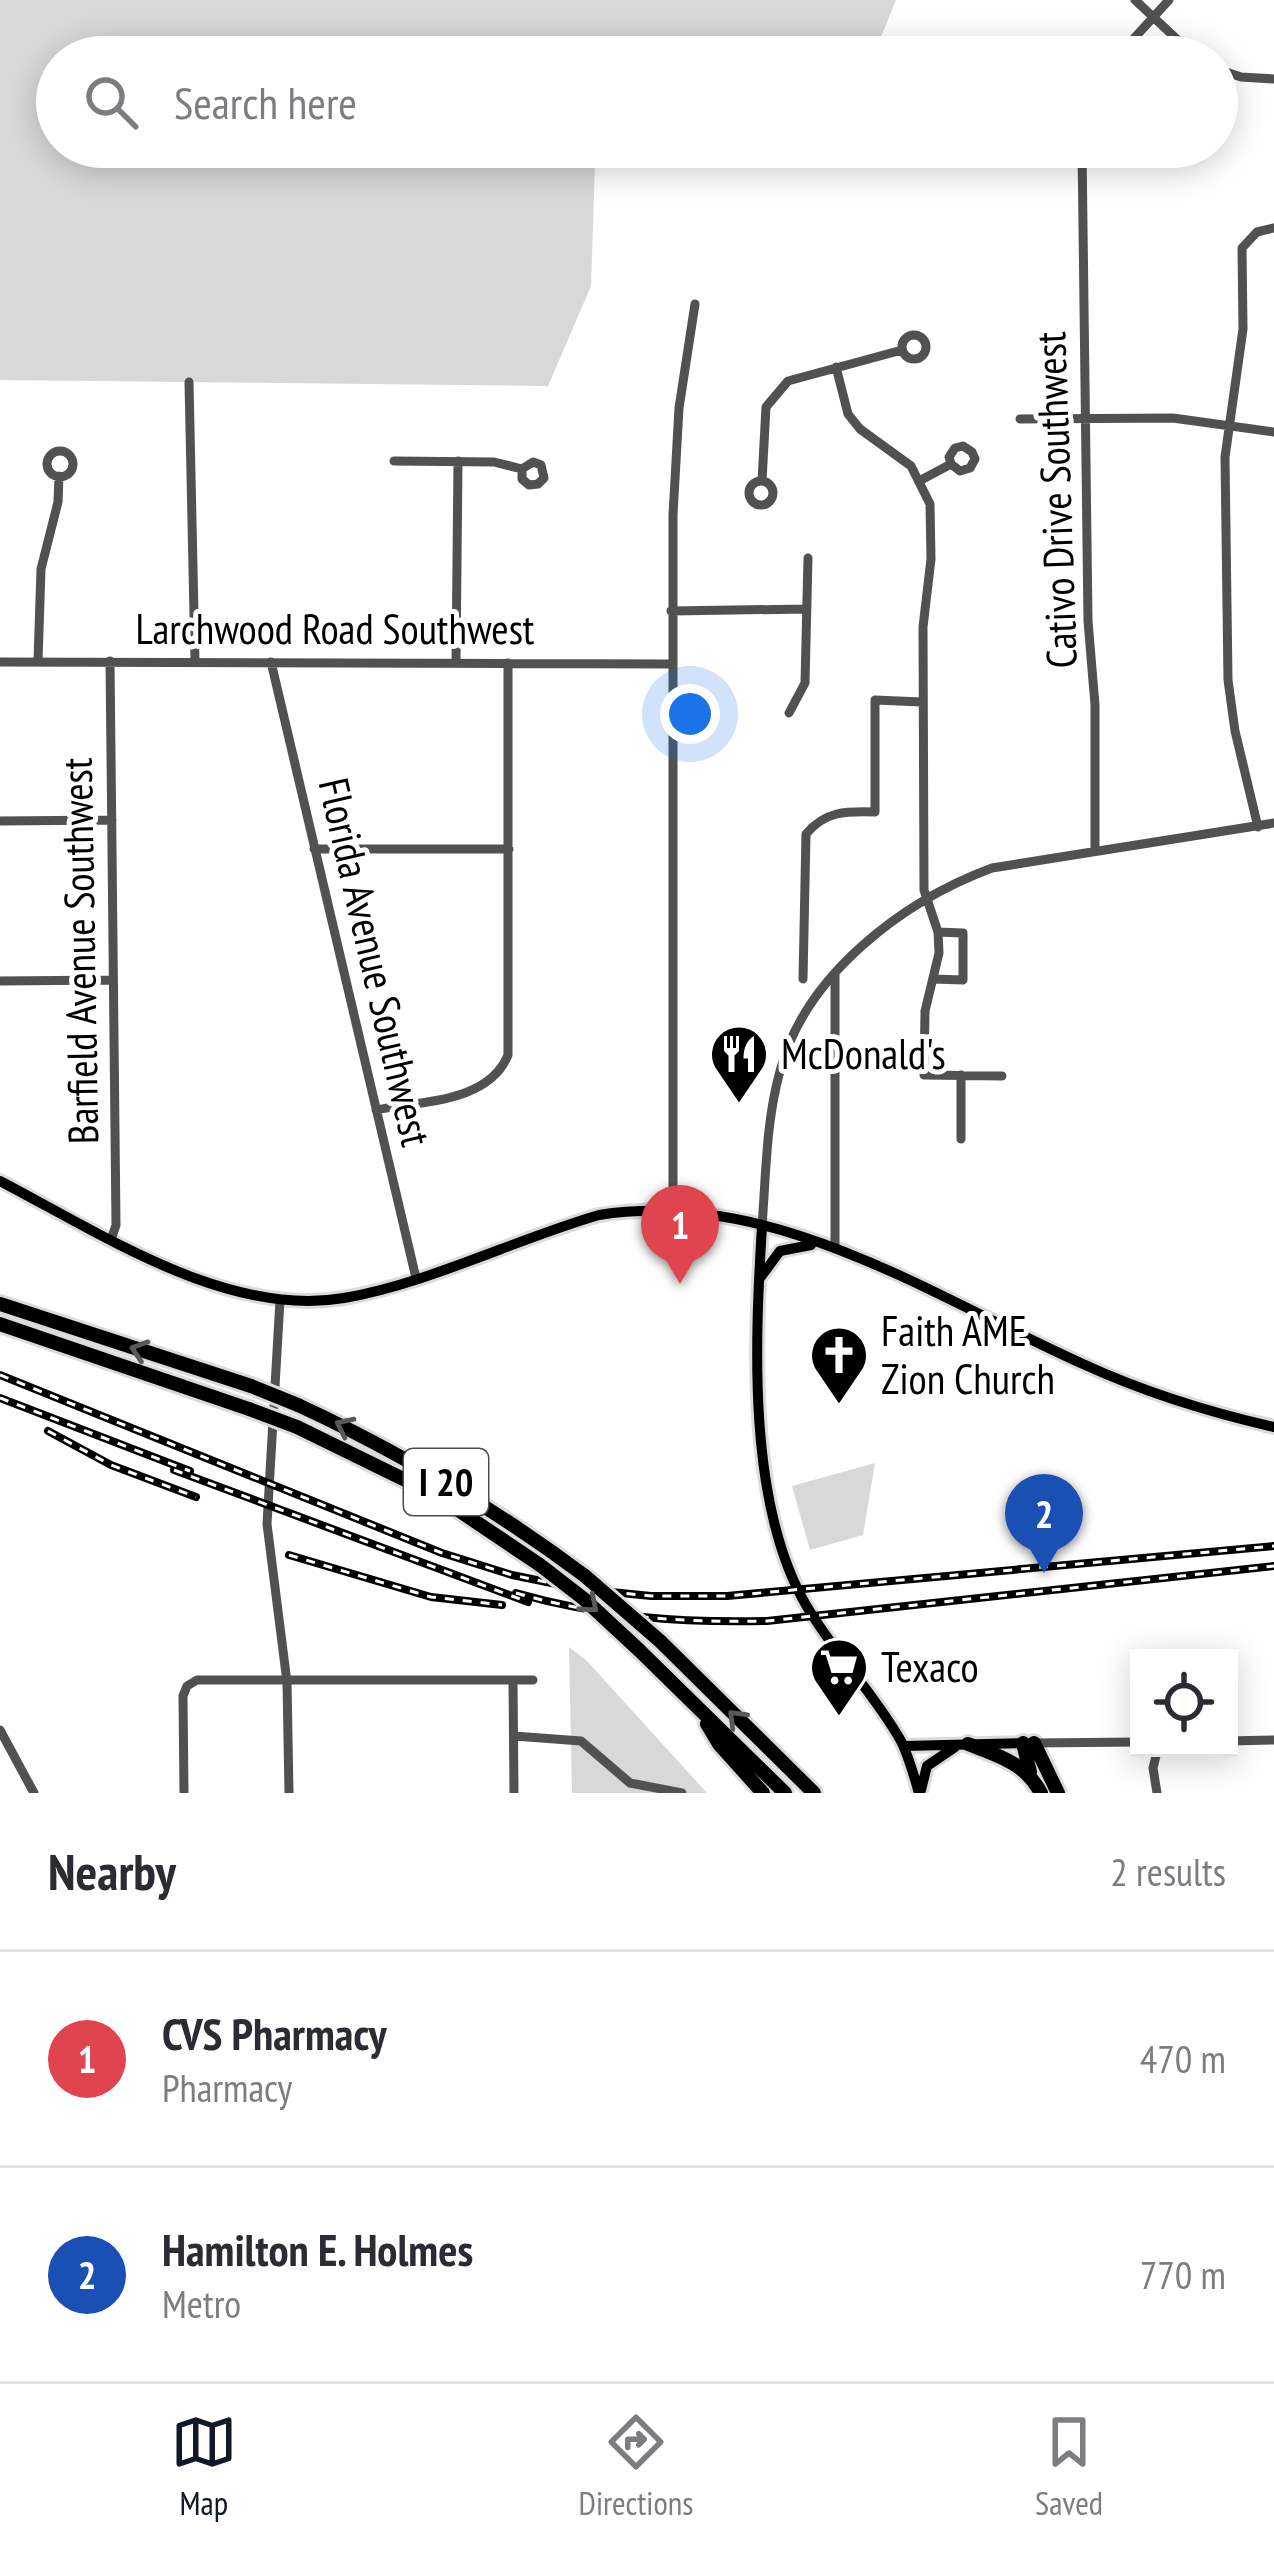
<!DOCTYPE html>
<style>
body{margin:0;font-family:"PT Sans Narrow",sans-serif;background:#f7f7f7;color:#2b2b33}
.controls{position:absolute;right:36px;bottom:36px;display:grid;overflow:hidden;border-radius:0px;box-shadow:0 6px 30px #0003}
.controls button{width:108px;height:108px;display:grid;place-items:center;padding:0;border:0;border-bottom:3px solid #e1e1e2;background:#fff;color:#2b2b33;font:60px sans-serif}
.you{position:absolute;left:690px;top:714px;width:42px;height:42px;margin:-30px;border:9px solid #fff;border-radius:50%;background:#1a73e8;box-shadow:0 0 0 18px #1a73e833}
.badge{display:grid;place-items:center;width:78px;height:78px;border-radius:50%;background:#111827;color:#fff;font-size:39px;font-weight:700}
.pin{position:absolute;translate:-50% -99px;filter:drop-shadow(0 3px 6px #0008)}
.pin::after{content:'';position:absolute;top:63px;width:42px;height:36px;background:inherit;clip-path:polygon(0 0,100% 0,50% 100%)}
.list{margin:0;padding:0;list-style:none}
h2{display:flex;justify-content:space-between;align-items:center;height:156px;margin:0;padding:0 48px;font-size:51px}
h2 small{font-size:39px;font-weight:400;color:#7c7c81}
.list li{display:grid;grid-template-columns:78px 1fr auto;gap:36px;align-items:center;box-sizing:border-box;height:216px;padding:0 48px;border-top:3px solid #e1e1e2}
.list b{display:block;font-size:45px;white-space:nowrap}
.list p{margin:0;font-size:39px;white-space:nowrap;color:#7c7c81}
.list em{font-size:39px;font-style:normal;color:#7c7c81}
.icon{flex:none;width:66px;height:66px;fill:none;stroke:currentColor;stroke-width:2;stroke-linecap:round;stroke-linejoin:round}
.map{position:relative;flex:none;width:1274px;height:1793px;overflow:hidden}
.search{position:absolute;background:#fff;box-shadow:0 6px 30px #0003;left:36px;right:36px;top:36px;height:132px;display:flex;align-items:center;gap:30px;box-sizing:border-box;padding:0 42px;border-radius:66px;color:#7c7c81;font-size:45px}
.sheet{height:588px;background:#fff}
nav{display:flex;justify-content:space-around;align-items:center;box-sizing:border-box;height:168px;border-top:3px solid #e1e1e2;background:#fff;font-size:33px;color:#7c7c81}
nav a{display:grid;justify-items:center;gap:6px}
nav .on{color:#111827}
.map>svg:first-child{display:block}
</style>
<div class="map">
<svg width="1274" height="1793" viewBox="0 0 1274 1793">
<rect width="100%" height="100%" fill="#fff"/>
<path fill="#d8d8d8" d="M0,0H896L873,57H57V147H835L830,159L595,164L591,286L548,386L0,380Z
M875,1463L863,1535L810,1550L792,1486Z
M569,1647L587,1661L707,1793H572Z"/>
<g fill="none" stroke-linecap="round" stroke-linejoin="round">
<defs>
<path id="major" d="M0,1181C100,1233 227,1318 344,1298C427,1284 516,1239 599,1215C774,1188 931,1296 1083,1364C1144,1392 1208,1412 1274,1427
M762,1226C755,1341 747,1503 806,1605C834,1653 874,1693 901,1741C909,1757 914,1776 919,1793
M760,1278L780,1251L811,1245
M904,1746L1026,1743
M921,1790L927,1766L955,1747"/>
<path id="highway" d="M0,1304L251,1386
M0,1324L249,1409
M298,1405C400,1452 495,1509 585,1576
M297,1427L436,1495L540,1565
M660,1641L814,1793
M638,1649L785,1793
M707,1724L719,1744L763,1793
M1023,1743L1030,1772
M1034,1743L1058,1793
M968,1744C999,1756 1025,1763 1041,1793"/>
</defs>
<use href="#major" stroke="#dbdbdb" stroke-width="16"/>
<use href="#highway" stroke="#dbdbdb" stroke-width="20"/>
<path stroke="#515151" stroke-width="9" d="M1135,0L1196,57
M1117,57L1169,0
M1217,69L1241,77L1274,79
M1082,147L1088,621L1095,705V851
M902 347a12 12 0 1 1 24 0a12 12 0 1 1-24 0Z
M836,367L848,414L860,429L911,466L930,504L931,559L923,627L924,890L938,932L939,953L925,1011L924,1075L1002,1076
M189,382L195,661
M1020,419L1173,418L1274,432
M47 464a13 13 0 1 1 26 0a13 13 0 1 1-26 0Z
M394,461L494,462L522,469L533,462L541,465L544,478L538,484L529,485L522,479V469
M921,480L951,464L949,457L955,448L963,446L972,452L975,459L970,468L960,471L951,464
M749 493a12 12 0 1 1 24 0a12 12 0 1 1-24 0Z
M762,481L766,407L788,381L902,350
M671,611L806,609
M38,661L41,569L58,502L59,476
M110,661L116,1225L111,1240
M0,662L671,664
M271,662L416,1278
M456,663L458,461
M789,713L805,683L808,558
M0,821L112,820
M1258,827L1235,731L1228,680L1225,457L1243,329L1242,248L1257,232L1274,228
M314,849H509
M803,979L806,834C825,811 846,811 875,812V700L922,702
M933,979L963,980V933L938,932
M0,981L113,980
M961,1075V1139
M376,1110C420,1101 489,1103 508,1055V663
M673,1212V515L679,408L695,304
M762,1226C766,1175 766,1121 780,1071C805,975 903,901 992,868L1274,823
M835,1248V975
M280,1300L267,1524L287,1682L289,1793
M513,1680L514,1793
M0,1730L34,1793
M514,1736L581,1741L630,1783L682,1793
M1229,1741L1274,1740
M1034,1743L1139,1742
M184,1793L183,1696L187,1686L197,1680H533
M1157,1793L1153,1768L1158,1748"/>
<use href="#major" stroke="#000" stroke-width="10"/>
<use href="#highway" stroke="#000" stroke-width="14"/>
<defs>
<path id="rail" d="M0,1375L442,1553L512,1575L581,1589L651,1596H727L1274,1546
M0,1398L190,1471
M48,1431L111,1465L196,1497
M174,1470L528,1602
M289,1555L431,1597L502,1605
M516,1593C600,1617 680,1623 767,1621L1274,1566"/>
</defs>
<use href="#rail" stroke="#000" stroke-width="8"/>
<use href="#rail" stroke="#fff" stroke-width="3" stroke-dasharray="9" stroke-linecap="butt"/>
<defs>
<path id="highway-bridge" d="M251,1386L298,1405
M249,1409L297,1427
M540,1565L584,1599L638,1649
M585,1576L660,1641"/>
</defs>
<use href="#highway-bridge" stroke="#dbdbdb" stroke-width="20" stroke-linecap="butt"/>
<use href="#highway-bridge" stroke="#000" stroke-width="14"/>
</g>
<defs><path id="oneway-chevron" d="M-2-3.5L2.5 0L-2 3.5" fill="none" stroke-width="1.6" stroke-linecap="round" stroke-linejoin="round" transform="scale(3)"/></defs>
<g stroke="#595959">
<use href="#oneway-chevron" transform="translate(139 1350) rotate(-162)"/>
<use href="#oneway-chevron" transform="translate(344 1426) rotate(-154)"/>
<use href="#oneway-chevron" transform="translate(590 1605) rotate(41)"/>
<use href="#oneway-chevron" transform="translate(736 1718) rotate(-135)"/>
</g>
<defs>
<symbol id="restaurant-pin" viewBox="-11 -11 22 30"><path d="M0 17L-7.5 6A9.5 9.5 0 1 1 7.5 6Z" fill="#000" stroke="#fff"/><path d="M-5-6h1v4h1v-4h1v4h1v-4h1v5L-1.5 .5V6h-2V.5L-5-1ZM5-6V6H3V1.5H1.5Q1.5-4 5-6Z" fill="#fff"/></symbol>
<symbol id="church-pin" viewBox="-11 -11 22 30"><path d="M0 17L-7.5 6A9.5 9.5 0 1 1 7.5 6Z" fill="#000" stroke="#fff"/><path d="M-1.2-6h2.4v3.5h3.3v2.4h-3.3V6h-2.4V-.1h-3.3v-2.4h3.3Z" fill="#fff"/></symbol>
<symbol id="supermarket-pin" viewBox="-11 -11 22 30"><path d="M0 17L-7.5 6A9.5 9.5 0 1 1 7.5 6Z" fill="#000" stroke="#fff"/><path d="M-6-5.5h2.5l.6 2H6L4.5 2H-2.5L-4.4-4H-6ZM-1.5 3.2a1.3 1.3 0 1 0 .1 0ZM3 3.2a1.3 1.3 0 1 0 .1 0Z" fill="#fff"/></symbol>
</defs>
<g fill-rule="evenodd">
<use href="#restaurant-pin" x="706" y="1021" width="66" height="90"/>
<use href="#church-pin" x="806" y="1322" width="66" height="90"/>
<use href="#supermarket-pin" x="806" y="1634" width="66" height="90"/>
</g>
<g text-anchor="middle" stroke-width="10" stroke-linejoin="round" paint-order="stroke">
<rect fill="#fff" stroke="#4c4c4c" stroke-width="3" x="404" y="1449" width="84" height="66" rx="9"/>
<g font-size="39" font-weight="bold" fill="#000">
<text x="446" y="1496">I 20</text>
</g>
<g font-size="42" fill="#000" stroke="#fff">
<text transform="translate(1056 500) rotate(-92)" y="15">Cativo Drive Southwest</text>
<text x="335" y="644">Larchwood Road Southwest</text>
<text transform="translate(80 951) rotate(-91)" y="15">Barfield Avenue Southwest</text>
<text transform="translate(375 962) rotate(77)" y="15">Florida Avenue Southwest</text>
</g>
<g font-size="42" fill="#000" stroke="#fff" text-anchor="start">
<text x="781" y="1069">McDonald's</text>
<text x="881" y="1346">Faith AME<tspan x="881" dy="48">Zion Church</tspan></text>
<text x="881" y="1682">Texaco</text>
</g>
</g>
</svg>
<div class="controls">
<button><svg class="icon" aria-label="locate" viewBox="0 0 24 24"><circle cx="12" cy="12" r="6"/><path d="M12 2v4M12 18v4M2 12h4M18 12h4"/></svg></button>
</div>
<div class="you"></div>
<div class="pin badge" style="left:680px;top:1284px;background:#e0444e">1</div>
<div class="pin badge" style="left:1044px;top:1573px;background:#1a4fb4">2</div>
<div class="search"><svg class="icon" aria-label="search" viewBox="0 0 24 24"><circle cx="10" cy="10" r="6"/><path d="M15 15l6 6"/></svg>Search here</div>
</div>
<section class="sheet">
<h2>Nearby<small>2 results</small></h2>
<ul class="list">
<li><span class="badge" style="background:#e0444e">1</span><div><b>CVS Pharmacy</b><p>Pharmacy</p></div><em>470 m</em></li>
<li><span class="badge" style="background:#1a4fb4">2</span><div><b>Hamilton E. Holmes</b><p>Metro</p></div><em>770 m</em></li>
</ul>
</section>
<nav>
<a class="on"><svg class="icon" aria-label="map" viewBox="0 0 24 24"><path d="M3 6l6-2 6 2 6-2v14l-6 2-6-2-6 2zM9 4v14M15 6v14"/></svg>Map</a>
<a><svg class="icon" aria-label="directions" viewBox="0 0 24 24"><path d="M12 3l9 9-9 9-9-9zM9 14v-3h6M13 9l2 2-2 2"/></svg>Directions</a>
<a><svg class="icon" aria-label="saved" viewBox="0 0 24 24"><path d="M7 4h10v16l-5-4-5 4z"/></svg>Saved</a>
</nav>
